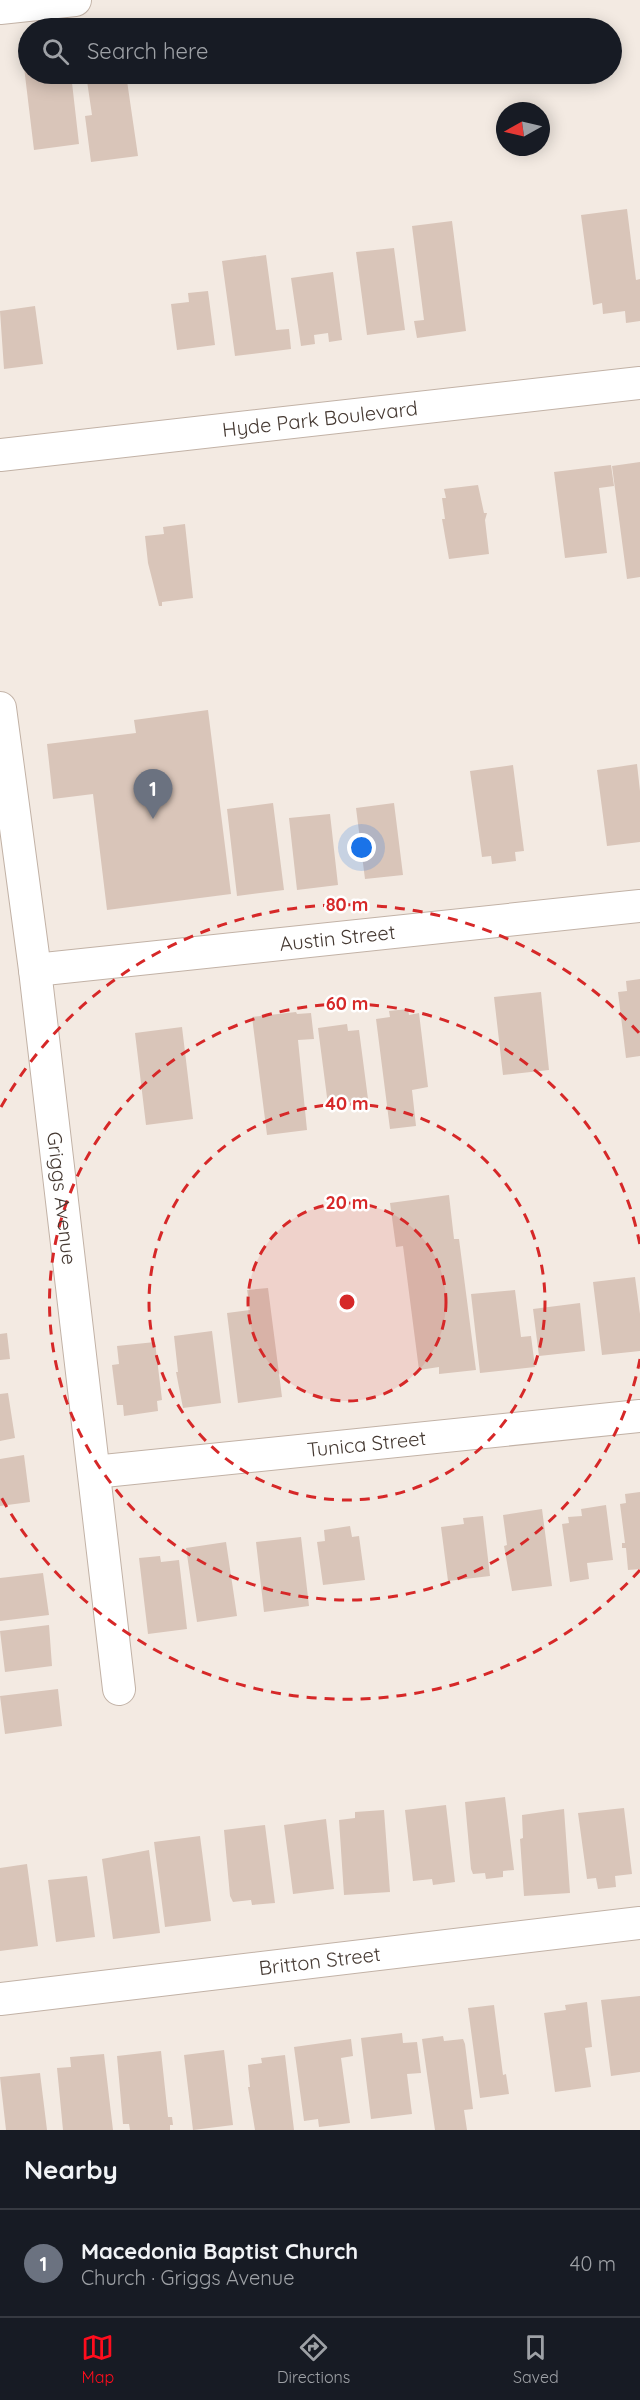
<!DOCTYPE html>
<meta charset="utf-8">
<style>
body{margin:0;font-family:Quicksand,sans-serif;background:#20242c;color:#f1f3f6}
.compass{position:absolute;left:496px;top:102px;width:54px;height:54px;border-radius:50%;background:#171b24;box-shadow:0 3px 15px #0003;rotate:262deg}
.you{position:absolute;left:362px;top:848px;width:21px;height:21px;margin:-15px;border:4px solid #fff;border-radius:50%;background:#1a73e8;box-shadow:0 0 0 9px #1a73e833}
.badge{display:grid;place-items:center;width:39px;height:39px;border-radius:50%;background:#ff0d1d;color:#fff;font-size:20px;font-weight:700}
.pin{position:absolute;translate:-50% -50px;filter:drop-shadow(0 2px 3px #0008)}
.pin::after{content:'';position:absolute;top:32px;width:21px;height:18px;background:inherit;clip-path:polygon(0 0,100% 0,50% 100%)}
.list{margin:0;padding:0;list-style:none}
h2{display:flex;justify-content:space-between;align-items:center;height:78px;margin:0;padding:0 24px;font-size:26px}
h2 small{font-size:20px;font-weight:400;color:#9ea1a6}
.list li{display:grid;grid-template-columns:39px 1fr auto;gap:18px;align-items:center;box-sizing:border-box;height:108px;padding:0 24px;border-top:2px solid #363941}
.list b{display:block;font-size:22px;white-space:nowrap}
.list p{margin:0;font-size:20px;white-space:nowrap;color:#9ea1a6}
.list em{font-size:20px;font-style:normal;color:#9ea1a6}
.icon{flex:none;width:33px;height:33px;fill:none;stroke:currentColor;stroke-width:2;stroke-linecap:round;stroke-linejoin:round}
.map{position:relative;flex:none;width:640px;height:2130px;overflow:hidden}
.search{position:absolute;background:#171b24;box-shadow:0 3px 15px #0003;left:18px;right:18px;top:18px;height:66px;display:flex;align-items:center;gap:15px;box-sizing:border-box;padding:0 21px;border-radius:33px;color:#9ea1a6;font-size:22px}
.sheet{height:186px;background:#171b24}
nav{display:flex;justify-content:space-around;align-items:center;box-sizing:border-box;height:84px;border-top:2px solid #363941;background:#171b24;font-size:16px;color:#9ea1a6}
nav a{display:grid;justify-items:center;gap:3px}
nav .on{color:#ff0d1d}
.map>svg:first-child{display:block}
</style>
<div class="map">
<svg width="640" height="2130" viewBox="0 0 640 2130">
<rect width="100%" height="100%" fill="#f3eae2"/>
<path fill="#d9c5b9" d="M24,67H28V74H71L79,144L34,150Z
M86,74H126L138,156L91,162L85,116L92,115Z
M627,209L636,280L640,279V321L626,323L625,311L603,314L602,303L593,305L581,215Z
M452,221L466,331L417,338L414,321L424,320L412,226Z
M394,248L405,330L367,335L356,252Z
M266,255L276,330L289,329L291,349L235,356L222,261Z
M333,272L342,340L329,342L328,333L314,335L315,344L301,346L291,278Z
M208,291L215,345L177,350L171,304L189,302L188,293Z
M35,306L43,364L4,369L0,311Z
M640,462V577L627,579L612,466Z
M611,465L614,486L599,488L607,553L565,558L554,472Z
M478,485L484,513H487L485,520L489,554L449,559L442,519H445L442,498H446L444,489Z
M185,524L193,598L162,602V606H159L148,563L145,536L164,534L163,527Z
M208,710L231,894L107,910L93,794L53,799L47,744L136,733L134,720Z
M637,764L640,791V842L607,846L597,770Z
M513,765L524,851L515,852L516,861L492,864L491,856L482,857L470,771Z
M273,803L284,890L237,896L227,809Z
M394,803L403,875L365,879L356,808Z
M330,814L338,885L297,890L289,818Z
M640,979V1056L626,1058L618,992L627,991L626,981Z
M541,992L549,1070L503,1075L494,997Z
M408,1009L409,1015L419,1013L428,1087L412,1090L416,1126L390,1129L376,1019L390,1017L389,1011Z
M296,1012L297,1014L311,1013L314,1039L298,1040L307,1130L267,1135L252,1017Z
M347,1024L348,1031L359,1030L368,1099L328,1105L318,1028Z
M182,1027L193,1119L146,1125L135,1033Z
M449,1195L454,1239H459L476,1370L439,1374V1367L419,1370L403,1246L396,1247L390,1203Z
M635,1277L640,1314V1351L602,1355L593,1282Z
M268,1288L282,1397L238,1403L227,1313L250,1310L247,1290Z
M515,1290L521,1337L531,1336L535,1367L480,1373L471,1294Z
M580,1303L585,1351L539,1356L533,1309Z
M212,1331L221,1403L183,1408L176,1372H178L174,1336Z
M7,1333L10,1359L0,1360V1334Z
M155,1342L162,1400L157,1401L158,1411L124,1416L123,1405H117L112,1365L119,1364L117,1346Z
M8,1393L15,1438L0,1441V1394Z
M24,1455L30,1502L0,1506V1459Z
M640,1492V1569L628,1570L626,1548H622V1543H625L620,1504L626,1503L625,1494Z
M606,1505L613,1560L587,1563L589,1579L570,1582L562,1524L569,1523L568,1517L582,1516L581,1509Z
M542,1509L552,1586L512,1591L504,1546L507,1545L503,1515Z
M483,1516L490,1576L448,1581L441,1527L464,1524L463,1518Z
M350,1526L352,1537L359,1536L365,1580L323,1585L317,1542L325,1541L324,1530Z
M301,1537L309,1606L264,1612L256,1542Z
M226,1542L237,1616L197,1622L186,1548Z
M160,1556L161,1562L179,1560L187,1629L148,1634L139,1558Z
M43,1573L49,1615L0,1621V1578Z
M49,1625L52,1666L5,1672L0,1631Z
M58,1689L62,1726L5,1734L0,1696Z
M505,1797L514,1870L503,1871V1877L486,1879L485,1873L473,1874L471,1869L465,1802Z
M446,1805L455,1882L433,1885L432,1879L413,1881L405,1810Z
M624,1808L632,1874L615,1876L616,1887L598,1889L596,1878L587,1879L578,1813Z
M564,1809L570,1893L524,1896L520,1839L523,1838L522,1815Z
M384,1810L390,1892L344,1895L339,1820L355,1818V1812Z
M326,1819L334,1889L293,1894L284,1825Z
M265,1825L275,1903L252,1905L251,1900L233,1902L230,1896L224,1830Z
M200,1836L211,1921L165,1927L154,1842Z
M149,1850L160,1933L113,1939L102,1859Z
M27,1864L38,1946L0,1951V1868Z
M87,1876L95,1937L56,1942L48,1880Z
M640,1996V2072L611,2076L601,2000Z
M587,2002L592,2047L585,2048L591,2087L555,2092L544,2013L566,2010L565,2005Z
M494,2005L503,2075L506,2074L509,2094L480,2098L468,2008Z
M402,2033L403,2043L417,2042L421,2073L407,2074L412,2114L371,2119L361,2038Z
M443,2036L444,2041L463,2039L465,2044L473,2109L464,2110L467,2130H435L422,2039Z
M351,2039L353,2056L341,2058L350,2123L319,2127L318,2119L304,2121L294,2047Z
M224,2050L233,2125L193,2130L184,2055Z
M161,2051L168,2117H172L173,2125H170V2130H130L129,2124H123L117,2056Z
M104,2054L113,2130H63L57,2068L71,2067L70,2057Z
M285,2055L294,2130H255L248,2087H250L248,2065L262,2063L261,2058Z
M40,2073L47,2130H6L0,2077Z"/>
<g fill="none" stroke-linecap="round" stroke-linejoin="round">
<defs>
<g id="minor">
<path d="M0,8L75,0"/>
<path id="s1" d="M0,455L640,383"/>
<path id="s2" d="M0,708L35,970L119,1689"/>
<path id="s3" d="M35,970L640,906"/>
<path id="s4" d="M94,1472L640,1416"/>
<path id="s5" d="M0,1999L640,1923"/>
</g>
</defs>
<use href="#minor" stroke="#c2b2a6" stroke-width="34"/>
<use href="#minor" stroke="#fff" stroke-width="32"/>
</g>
<circle cx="347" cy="1302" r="99" fill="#d62828" fill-opacity=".12"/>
<g fill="none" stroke="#d62828" stroke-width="3" stroke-dasharray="10 8">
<circle cx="347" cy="1302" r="99"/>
<circle cx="347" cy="1302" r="198"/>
<path d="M640 1359A298 298 0 1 1 640 1245"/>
<path d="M640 1570A397 397 0 0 1 1 1497M1 1107A397 397 0 0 1 640 1034"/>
</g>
<g text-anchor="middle" stroke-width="5" stroke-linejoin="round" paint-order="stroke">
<g font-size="20" fill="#453932" stroke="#fff">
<text dy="7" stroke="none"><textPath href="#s1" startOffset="322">Hyde Park Boulevard</textPath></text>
<text dy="7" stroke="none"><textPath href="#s3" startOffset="304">Austin Street</textPath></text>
<text dy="7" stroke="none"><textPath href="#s2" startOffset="494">Griggs Avenue</textPath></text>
<text dy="7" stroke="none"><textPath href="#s4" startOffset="274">Tunica Street</textPath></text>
<text dy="7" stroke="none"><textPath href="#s5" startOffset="322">Britton Street</textPath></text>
</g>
</g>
<circle cx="347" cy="1302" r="9" fill="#d62828" stroke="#fff" stroke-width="3"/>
<g font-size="18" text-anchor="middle" font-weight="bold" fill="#d62828" stroke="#fff" stroke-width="5" stroke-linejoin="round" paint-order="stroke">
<text x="347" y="911">80 m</text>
<text x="347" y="1010">60 m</text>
<text x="347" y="1110">40 m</text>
<text x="347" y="1209">20 m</text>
</g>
</svg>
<svg class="compass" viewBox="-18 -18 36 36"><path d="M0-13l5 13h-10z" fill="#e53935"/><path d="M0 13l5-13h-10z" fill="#9ea1a6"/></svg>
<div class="you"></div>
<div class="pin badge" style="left:153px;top:819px;background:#6b7280">1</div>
<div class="search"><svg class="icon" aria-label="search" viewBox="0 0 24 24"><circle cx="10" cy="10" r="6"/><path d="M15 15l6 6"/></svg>Search here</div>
</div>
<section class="sheet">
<h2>Nearby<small></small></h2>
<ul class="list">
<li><span class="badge" style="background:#6b7280">1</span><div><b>Macedonia Baptist Church</b><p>Church · Griggs Avenue</p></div><em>40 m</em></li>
</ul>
</section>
<nav>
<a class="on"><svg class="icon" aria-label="map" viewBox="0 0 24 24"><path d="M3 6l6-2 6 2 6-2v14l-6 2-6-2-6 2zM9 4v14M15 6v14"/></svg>Map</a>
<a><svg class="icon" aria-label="directions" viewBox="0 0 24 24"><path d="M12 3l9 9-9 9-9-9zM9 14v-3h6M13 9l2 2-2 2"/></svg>Directions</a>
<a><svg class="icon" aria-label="saved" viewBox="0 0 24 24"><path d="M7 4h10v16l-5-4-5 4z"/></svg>Saved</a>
</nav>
